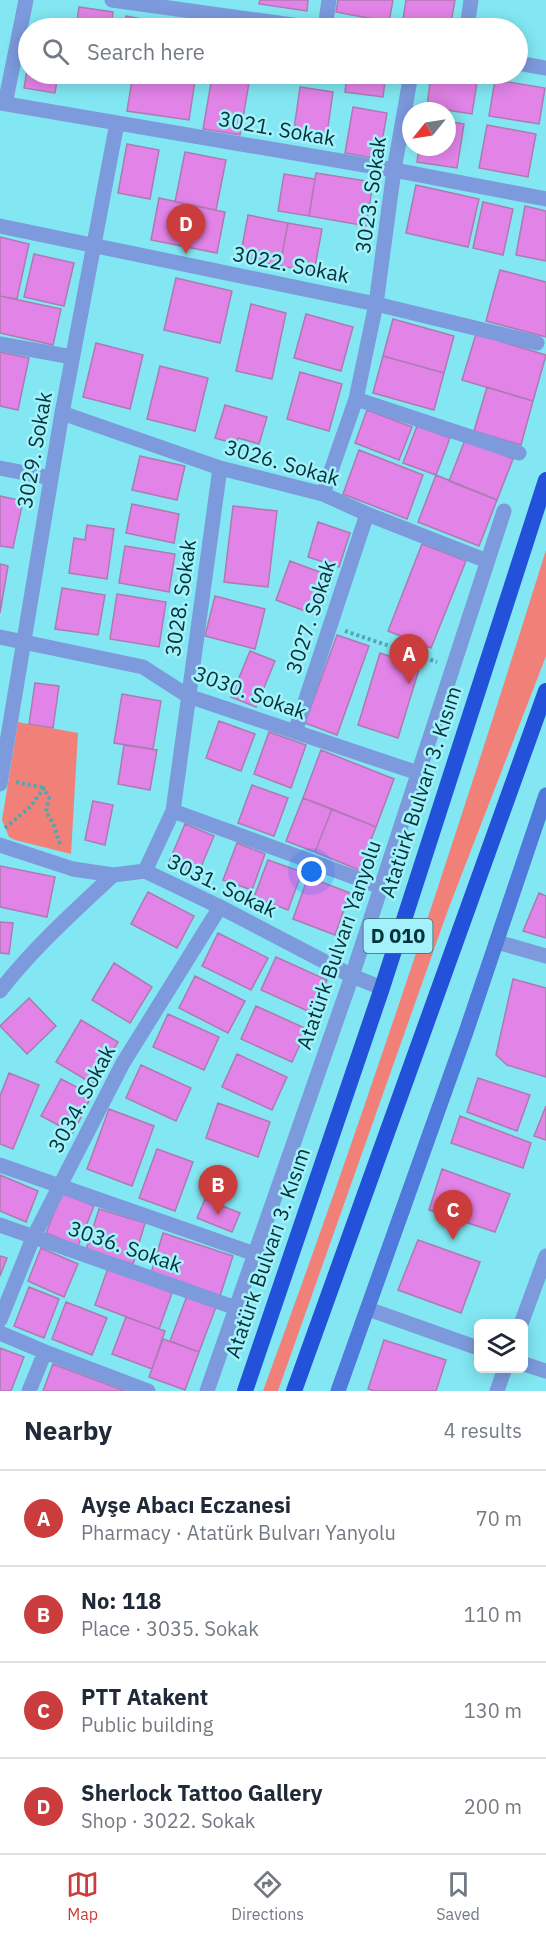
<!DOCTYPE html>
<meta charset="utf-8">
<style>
body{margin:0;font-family:"IBM Plex Sans",sans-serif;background:#f2f2f3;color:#1f2937}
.controls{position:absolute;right:18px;bottom:18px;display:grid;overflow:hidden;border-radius:9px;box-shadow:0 3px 15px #0003}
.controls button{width:54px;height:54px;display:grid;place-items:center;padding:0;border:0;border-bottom:2px solid #e0e1e3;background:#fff;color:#1f2937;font:30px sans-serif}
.compass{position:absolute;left:402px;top:102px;width:54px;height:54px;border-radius:50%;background:#fff;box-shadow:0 3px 15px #0003;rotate:240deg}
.you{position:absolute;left:312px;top:872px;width:21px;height:21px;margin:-15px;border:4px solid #fff;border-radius:50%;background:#1a73e8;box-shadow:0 0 0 9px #1a73e833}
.badge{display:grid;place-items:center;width:39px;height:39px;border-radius:50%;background:#cb3c3c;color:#fff;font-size:20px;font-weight:700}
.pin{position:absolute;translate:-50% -50px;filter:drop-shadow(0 2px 3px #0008)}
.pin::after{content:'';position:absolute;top:32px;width:21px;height:18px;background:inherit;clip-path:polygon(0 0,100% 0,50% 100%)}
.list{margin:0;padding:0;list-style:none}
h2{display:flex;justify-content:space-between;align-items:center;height:78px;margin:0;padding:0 24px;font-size:26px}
h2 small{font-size:20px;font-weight:400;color:#747a83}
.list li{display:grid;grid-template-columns:39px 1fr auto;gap:18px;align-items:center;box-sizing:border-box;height:96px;padding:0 24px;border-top:2px solid #e0e1e3}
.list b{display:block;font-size:22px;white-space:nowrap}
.list p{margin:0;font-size:20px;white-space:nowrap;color:#747a83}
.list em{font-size:20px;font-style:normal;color:#747a83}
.icon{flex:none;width:33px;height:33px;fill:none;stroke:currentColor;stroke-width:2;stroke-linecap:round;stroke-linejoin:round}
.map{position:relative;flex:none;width:546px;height:1391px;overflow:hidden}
.search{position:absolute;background:#fff;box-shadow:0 3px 15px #0003;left:18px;right:18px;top:18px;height:66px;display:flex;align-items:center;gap:15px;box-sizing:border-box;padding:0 21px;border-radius:33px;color:#747a83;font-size:22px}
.sheet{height:462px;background:#fff}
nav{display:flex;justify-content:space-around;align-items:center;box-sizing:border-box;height:84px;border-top:2px solid #e0e1e3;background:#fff;font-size:16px;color:#747a83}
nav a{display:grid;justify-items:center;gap:3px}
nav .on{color:#cb3c3c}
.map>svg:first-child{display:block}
</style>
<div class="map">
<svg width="546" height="1391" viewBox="0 0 546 1391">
<rect width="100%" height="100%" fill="#82e7f2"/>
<path fill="#f18078" d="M546,550V656L448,910L278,1391H263C365,1113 458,832 546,550Z
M18,722L78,733L71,854L15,840L9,837L2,820Z"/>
<path fill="#e183e7" stroke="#ad7bb0" stroke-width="1.5" d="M260,0H308L307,11L259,4Z
M338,0H393L389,22L336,12Z
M406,0H455L450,28H414L402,26Z
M79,7L113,12L111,28H76Z
M126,16L158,22L157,28H123Z
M28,65V74H58L55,93L24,88Z
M133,74H196L189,120L127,111Z
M347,74H386L383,97L345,92Z
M431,74L478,76L472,114L427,107Z
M212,77L249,83L240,135L203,129Z
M495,80L545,88L539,124L489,116Z
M300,87L333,92L327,134L294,129Z
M353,107L387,113L379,159L345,153Z
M447,121L464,124L457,168L417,162L419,147H447Z
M487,125L536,134L528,177L479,168Z
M127,144L159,150L150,199L118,193Z
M185,152L226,160L216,210L175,202Z
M316,173L373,182L366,226L309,216Z
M284,174L315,179L309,216L278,211Z
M416,185L479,199L468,247L406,233Z
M159,198L225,212L217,253L151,240Z
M483,202L513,209L503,255L473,248Z
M525,206L546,211V261L516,255Z
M248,215L288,223L280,266L240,258Z
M288,223L322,229L314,272L280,266Z
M0,237L29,244L17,299L0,296Z
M34,254L74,263L64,306L24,297Z
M500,270L546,282V337L486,321Z
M176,278L232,291L220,343L164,330Z
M0,296L61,309L53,345L0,333Z
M251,304L286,313L272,379L236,371Z
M306,314L353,327L341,371L294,358Z
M393,319L454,336L444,373L383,356Z
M476,334L546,355L533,401L462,380Z
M96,343L143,355L130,409L83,397Z
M0,352L29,358L18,410L0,406Z
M383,356L444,373L434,410L373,393Z
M160,366L208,378L195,431L147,419Z
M300,372L342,384L329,431L287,419Z
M487,387L533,401L521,445L474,431Z
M225,405L267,417L259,444L238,438L236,444L215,438Z
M367,410L412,427L399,460L355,443Z
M417,426L450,438L436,475L403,463Z
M465,440L513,459L497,500L449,481Z
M359,450L423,475L407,519L343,494Z
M140,456L185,466L177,500L132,490Z
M436,475L497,500L479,546L418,522Z
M0,496L23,501L13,548L0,546Z
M132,504L179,514L174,543L126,533Z
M233,506L277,511L268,587L224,582Z
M318,522L350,533L339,567L308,557Z
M87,525L114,529L107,579L69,573L74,538L85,540Z
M422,544L466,561L431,648L388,631Z
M125,546L175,554L169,592L119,583Z
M290,561L333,577L318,616L276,600Z
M0,564L8,566L0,613Z
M62,588L105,595L98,635L55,629Z
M117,594L166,602L159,647L110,639Z
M215,596L265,609L255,649L205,636Z
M337,635L369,646L337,735L305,723Z
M250,651L275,661L256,707L231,697Z
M380,653L420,666L398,738L358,725Z
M35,683L59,686L53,728L29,724Z
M122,694L161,701L153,749L114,743Z
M219,721L255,734L241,771L206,758Z
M269,732L306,745L291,788L254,774Z
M124,745L157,750L150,790L118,784Z
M321,750L394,779L376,827L303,798Z
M252,785L288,798L274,836L238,823Z
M303,798L332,809L315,852L286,841Z
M93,801L113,805L105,845L85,840Z
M332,809L376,827L359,870L315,852Z
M185,824L214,836L198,874L169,862Z
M237,843L265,854L252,890L223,880Z
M268,860L302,872L288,910L254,897Z
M0,866L55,877L47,917L0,907Z
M308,877L350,893L335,935L293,919Z
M148,892L194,916L177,948L131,924Z
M539,893L546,896V938L523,931Z
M0,922L13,923L9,954L0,953Z
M218,933L268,958L251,990L202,966Z
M276,957L327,980L312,1013L261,990Z
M114,963L152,987L130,1023L92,1000Z
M195,976L245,1001L228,1033L179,1008Z
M513,979L546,988V1077L507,1065L496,1055Z
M29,998L56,1026L27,1054L0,1026Z
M256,1006L307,1029L292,1062L241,1039Z
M168,1014L219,1037L204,1070L153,1047Z
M81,1020L118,1042L93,1084L56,1062Z
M237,1054L287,1077L272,1110L222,1087Z
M141,1065L191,1088L176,1121L126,1098Z
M9,1073L39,1085L13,1149L0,1144V1096Z
M478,1078L530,1095L517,1131L467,1112Z
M61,1079L92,1095L73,1133L41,1116Z
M218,1103L270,1122L258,1157L206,1138Z
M546,1106V1140L534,1136Z
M109,1109L154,1126L132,1186L87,1169Z
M460,1116L531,1143L523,1168L451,1143Z
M157,1149L193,1162L175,1211L139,1198Z
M442,1169L510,1194L495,1232L429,1210Z
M0,1175L38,1191L26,1222L0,1211Z
M62,1193L94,1206L78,1246L46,1233Z
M205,1199L240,1213L232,1232L197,1218Z
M99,1209L145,1223L133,1264L86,1250Z
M163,1233L233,1256L220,1296L151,1273Z
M418,1240L480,1262L461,1313L398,1290Z
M41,1248L78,1264L64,1297L28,1281Z
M0,1256L7,1258L0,1276Z
M108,1268L172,1293L159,1329L95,1305Z
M29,1287L59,1299L44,1338L14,1326Z
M187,1296L216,1307L199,1352L170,1341Z
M66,1302L107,1318L92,1355L52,1339Z
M126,1317L165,1331L152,1369L112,1354Z
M163,1339L199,1352L185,1390L149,1377Z
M384,1340L446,1360L436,1391H374L368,1389Z
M0,1348L24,1357L11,1391H0Z
M53,1364L125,1391H43Z"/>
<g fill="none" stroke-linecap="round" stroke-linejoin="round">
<path stroke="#54a6ae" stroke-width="4" stroke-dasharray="3 3" stroke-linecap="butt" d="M345,631L437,662
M16,782L44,788
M5,828L31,806L44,788L49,798L46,812L53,823L61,847"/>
<path stroke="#7c9adc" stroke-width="15" d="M112,0L314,28
M325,28L329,0
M467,28L471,0
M518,63L546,68
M0,103L394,170L546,199
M5,104L26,0
M0,226L376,304L537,343
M0,344L72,357
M356,399L519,453
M62,413L220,468L323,494L367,514L487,561
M0,468L51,478
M323,494L356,399L376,304L394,170L411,74
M0,637L143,667L188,696L418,773
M295,732L367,514
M0,784L62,413L117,123
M173,811L381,887
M0,845L73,869L113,875L145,871L220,907L352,976L382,988
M145,871L173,811L220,468
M497,942L546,956
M0,991C33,948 74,912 113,875
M0,1165L255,1254
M0,1225L236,1308
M368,1309L478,1348
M0,1320L33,1238L123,1063L220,907
M521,1324L546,1256
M0,1333L45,1352L148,1391
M524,1364L546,1371
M29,1391L45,1352
M207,1391L352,976L504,511
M497,1391L505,1368"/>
<path stroke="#5079db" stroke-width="15" d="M338,1391L466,1032L546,795"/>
<path stroke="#2451d9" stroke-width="16" d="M245,1391L382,988L546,480
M294,1391L546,691"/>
</g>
<g text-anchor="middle" stroke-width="5" stroke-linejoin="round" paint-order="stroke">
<rect fill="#a3f1fa" stroke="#336c72" stroke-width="1.5" x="363.5" y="919" width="69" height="34" rx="4.5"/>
<g font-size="20" font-weight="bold" fill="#033338">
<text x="398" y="943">D 010</text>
</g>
<g font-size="21" fill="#033338" stroke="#a3f1fa">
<text transform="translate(277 129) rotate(10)" y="7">3021. Sokak</text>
<text transform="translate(371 195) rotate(-82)" y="7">3023. Sokak</text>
<text transform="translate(291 265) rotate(11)" y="7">3022. Sokak</text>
<text transform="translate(35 450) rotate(-80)" y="7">3029. Sokak</text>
<text transform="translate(282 463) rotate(16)" y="7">3026. Sokak</text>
<text transform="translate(181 598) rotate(-82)" y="7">3028. Sokak</text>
<text transform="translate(311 617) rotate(-72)" y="7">3027. Sokak</text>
<text transform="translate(250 693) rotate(20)" y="7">3030. Sokak</text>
<text transform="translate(421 792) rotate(-72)" y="7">Atatürk Bulvarı 3. Kısım</text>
<text transform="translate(222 886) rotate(26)" y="7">3031. Sokak</text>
<text transform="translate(339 945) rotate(-71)" y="7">Atatürk Bulvarı Yanyolu</text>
<text transform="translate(82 1099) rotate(-62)" y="7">3034. Sokak</text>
<text transform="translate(125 1247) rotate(19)" y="7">3036. Sokak</text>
<text transform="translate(268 1253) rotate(-71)" y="7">Atatürk Bulvarı 3. Kısım</text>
</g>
</g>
</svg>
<div class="controls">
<button><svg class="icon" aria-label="layers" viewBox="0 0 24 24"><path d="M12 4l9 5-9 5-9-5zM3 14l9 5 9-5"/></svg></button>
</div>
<svg class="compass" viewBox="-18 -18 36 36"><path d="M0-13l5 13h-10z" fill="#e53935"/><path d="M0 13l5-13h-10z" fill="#747a83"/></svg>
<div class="you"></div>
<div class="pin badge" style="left:409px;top:684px">A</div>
<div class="pin badge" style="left:218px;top:1215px">B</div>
<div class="pin badge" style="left:453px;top:1240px">C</div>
<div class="pin badge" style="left:186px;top:254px">D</div>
<div class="search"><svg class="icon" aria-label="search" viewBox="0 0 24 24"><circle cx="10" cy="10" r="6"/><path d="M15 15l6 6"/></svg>Search here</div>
</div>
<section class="sheet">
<h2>Nearby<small>4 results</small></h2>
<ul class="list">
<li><span class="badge">A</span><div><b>Ayşe Abacı Eczanesi</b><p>Pharmacy · Atatürk Bulvarı Yanyolu</p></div><em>70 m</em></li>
<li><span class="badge">B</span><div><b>No: 118</b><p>Place · 3035. Sokak</p></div><em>110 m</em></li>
<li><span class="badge">C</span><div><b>PTT Atakent</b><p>Public building</p></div><em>130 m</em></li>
<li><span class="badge">D</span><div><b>Sherlock Tattoo Gallery</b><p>Shop · 3022. Sokak</p></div><em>200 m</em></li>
</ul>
</section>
<nav>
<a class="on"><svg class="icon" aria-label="map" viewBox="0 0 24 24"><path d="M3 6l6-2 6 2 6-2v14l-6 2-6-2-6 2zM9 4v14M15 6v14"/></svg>Map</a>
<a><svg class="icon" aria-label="directions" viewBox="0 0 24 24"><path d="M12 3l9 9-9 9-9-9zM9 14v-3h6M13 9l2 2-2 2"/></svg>Directions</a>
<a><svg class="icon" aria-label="saved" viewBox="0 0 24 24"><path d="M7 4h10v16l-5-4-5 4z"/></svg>Saved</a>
</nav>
